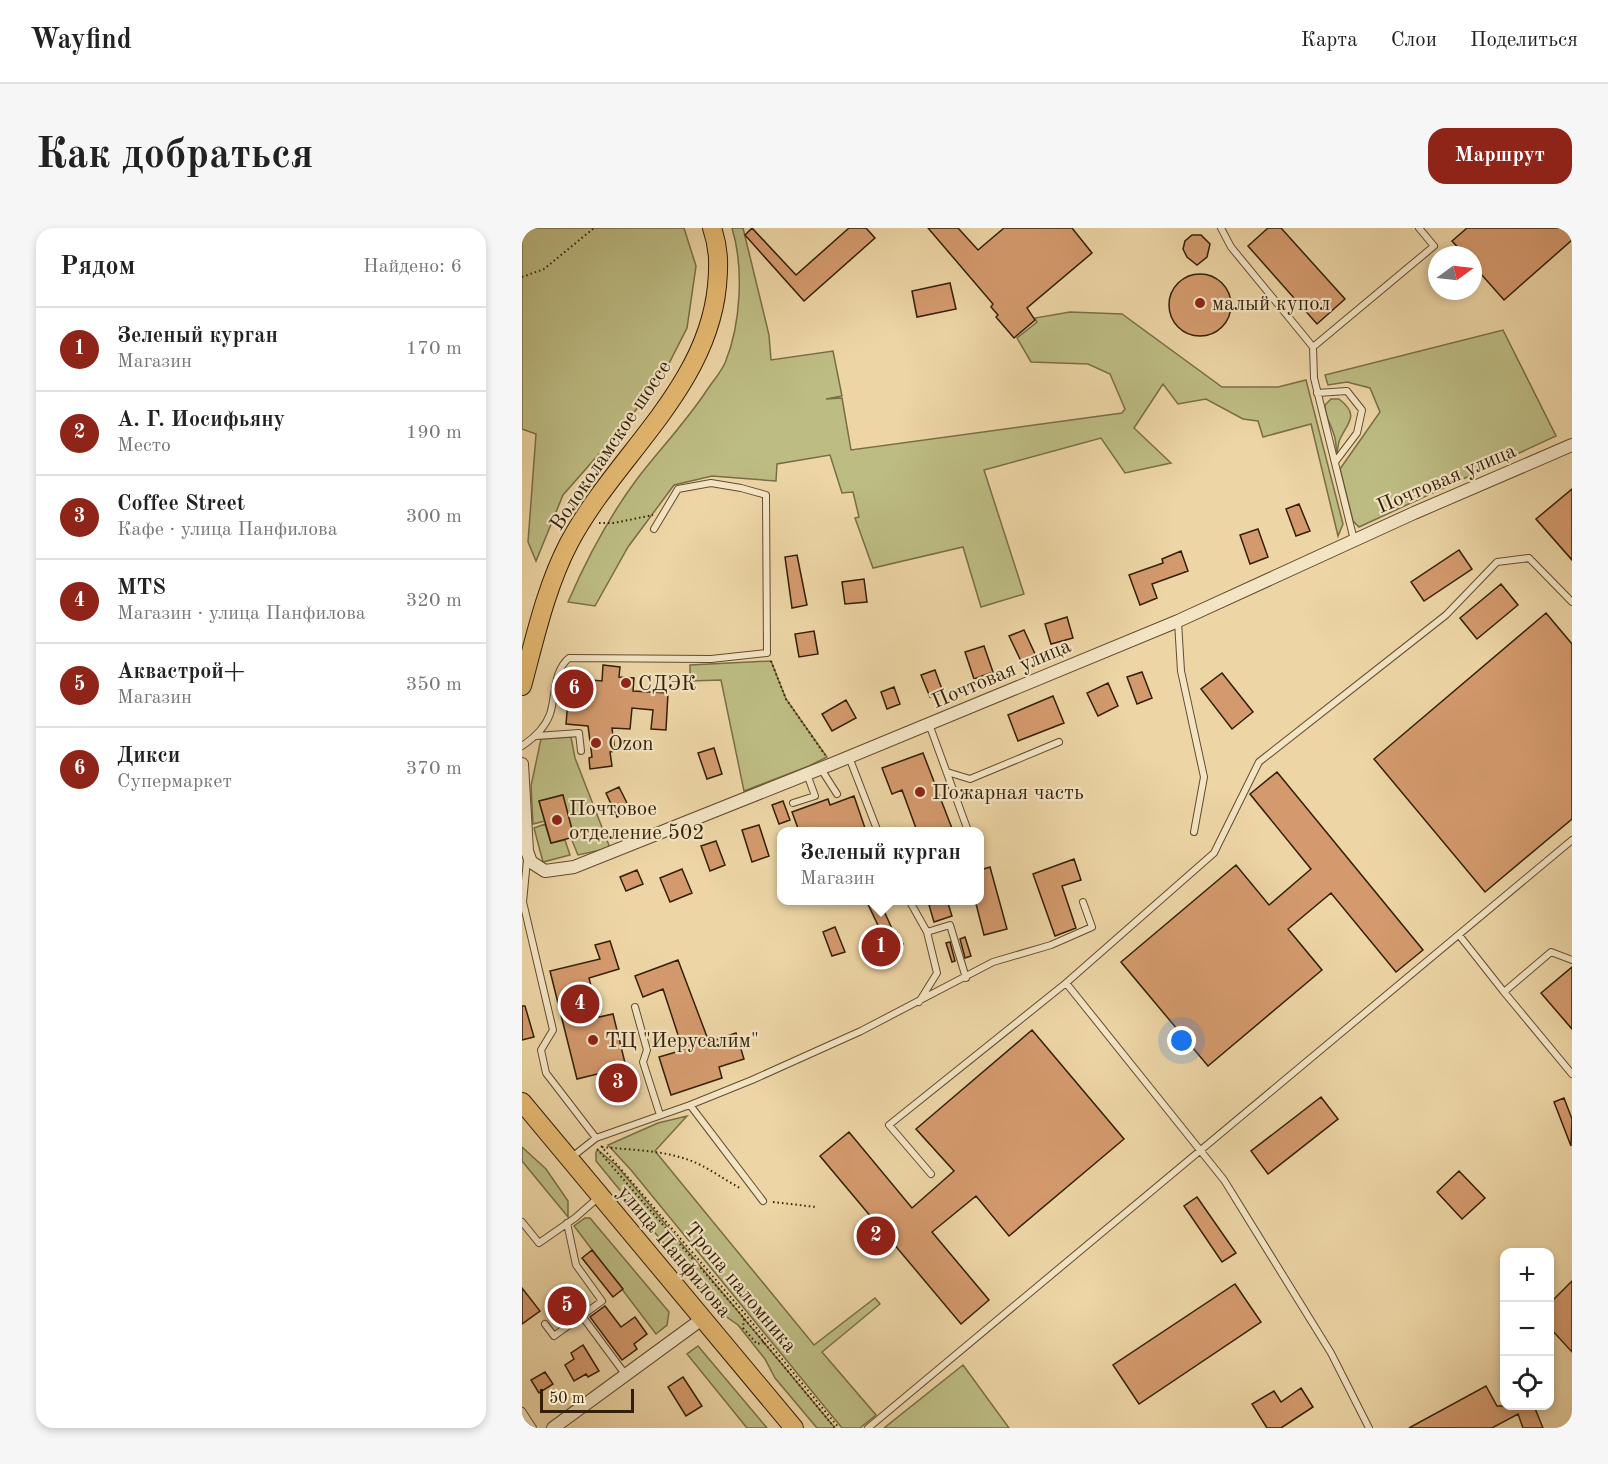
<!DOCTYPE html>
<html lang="ru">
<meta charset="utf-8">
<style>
body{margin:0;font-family:"Old Standard TT",serif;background:#f6f6f6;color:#222}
.controls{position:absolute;right:18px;bottom:18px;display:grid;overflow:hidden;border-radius:12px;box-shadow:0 3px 9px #0003}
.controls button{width:54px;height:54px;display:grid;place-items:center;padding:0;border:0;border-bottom:2px solid #e0e0e0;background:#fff;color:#222;font:30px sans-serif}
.compass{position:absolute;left:906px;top:18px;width:54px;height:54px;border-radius:50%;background:#fff;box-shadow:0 3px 9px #0003;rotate:75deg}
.scale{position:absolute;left:18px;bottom:15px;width:94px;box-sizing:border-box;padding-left:6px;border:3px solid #331f07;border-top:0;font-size:16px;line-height:21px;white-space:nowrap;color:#331f07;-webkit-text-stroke:4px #f3e4c4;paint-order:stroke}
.you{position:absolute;left:660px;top:813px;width:21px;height:21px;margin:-15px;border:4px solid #fff;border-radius:50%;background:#1a73e8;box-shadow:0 0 0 9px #1a73e833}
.badge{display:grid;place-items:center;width:39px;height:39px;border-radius:50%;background:#8f2418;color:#fff;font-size:20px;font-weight:700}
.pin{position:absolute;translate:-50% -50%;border:3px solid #fff;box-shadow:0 2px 6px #0006}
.popup{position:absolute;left:255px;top:599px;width:207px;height:78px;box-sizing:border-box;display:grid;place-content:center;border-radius:12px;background:#fff;filter:drop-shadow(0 2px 4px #0005);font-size:20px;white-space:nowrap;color:#767676}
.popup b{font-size:22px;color:#222}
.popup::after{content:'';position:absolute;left:50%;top:100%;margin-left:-12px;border:12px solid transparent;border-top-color:#fff}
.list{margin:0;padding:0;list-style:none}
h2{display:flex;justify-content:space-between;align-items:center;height:78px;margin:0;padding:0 24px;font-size:26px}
h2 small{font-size:20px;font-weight:400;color:#767676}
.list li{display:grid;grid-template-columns:39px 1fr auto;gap:18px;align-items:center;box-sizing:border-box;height:84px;padding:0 24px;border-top:2px solid #e0e0e0}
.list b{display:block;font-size:22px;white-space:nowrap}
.list p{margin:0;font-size:20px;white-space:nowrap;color:#767676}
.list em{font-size:20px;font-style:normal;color:#767676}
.icon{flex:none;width:33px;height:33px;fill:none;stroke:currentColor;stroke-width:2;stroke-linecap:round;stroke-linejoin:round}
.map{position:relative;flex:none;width:1050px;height:1200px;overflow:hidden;border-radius:18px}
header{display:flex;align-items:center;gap:36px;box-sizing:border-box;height:84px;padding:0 30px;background:#fff;border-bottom:2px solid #e0e0e0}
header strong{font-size:28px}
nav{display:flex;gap:33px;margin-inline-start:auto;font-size:21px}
.intro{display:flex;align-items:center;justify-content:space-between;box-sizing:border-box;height:144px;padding:0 36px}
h1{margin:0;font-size:42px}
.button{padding:15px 27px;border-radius:18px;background:#8f2418;color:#fff;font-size:21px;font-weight:700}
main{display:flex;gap:36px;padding:0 36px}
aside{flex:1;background:#fff;border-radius:18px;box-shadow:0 3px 9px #0003}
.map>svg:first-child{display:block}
</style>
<header>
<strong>Wayfind</strong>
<nav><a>Карта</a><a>Слои</a><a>Поделиться</a></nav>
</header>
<div class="intro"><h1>Как добраться</h1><a class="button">Маршрут</a></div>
<main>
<aside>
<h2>Рядом<small>Найдено: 6</small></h2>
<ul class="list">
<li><span class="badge">1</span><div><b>Зеленый курган</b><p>Магазин</p></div><em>170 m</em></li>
<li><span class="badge">2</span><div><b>А. Г. Иосифьяну</b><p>Место</p></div><em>190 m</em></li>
<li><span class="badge">3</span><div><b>Coffee Street</b><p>Кафе · улица Панфилова</p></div><em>300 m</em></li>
<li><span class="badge">4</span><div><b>MTS</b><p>Магазин · улица Панфилова</p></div><em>320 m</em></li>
<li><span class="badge">5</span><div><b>Аквастрой+</b><p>Магазин</p></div><em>350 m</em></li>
<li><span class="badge">6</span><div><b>Дикси</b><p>Супермаркет</p></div><em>370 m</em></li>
</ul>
</aside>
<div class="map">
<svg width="1050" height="1200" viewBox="0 0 1050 1200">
<rect width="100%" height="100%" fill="#edd5a5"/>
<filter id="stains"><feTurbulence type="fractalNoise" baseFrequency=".00333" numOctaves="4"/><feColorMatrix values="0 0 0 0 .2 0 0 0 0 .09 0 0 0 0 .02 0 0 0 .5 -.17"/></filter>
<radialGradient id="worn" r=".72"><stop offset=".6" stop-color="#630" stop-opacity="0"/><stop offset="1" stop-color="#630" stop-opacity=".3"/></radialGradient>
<path fill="#bdbc83" stroke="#786e45" stroke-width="1.5" d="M0,0H162L174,38L165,100L139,151L92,209L41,267L14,333L6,314L14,206L0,201Z
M210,0H221L247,107L249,132L311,123L320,168L304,171L320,170L329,222L600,185L603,181L588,146L566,136L509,134L495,110L515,94L513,90L548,84L600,86L700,159H756L784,152L821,296L816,308L789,196L741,209L736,193L721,191L684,171L656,176L641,156L612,200L649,235L603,245L579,210L462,242L502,366L459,379L441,319L351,340L333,290L337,289L331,264L320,265L308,227L255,236L254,253L190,248L152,257L106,319L73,378L46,374C65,330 86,290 115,251C138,221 164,194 185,162C191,153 199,144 203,135C219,96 222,40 210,0Z
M981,102L1034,208L837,299L831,293L818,241L858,184L848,160L825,154L806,157L803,147Z
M809,171H817C838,187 826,194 818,211C816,215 816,221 815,225C814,221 814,215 813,210C810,198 803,190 803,177Z
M249,433L264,471L305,529L287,538L222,563L199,452L168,453V437Z
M49,509L53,530L88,620L56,627L49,610L52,609L40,567L17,573L23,593L11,596L9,558L19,511Z
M23,596L29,615L43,612L48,627L21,634L12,600Z
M165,888L133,923L292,1117L353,1070L358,1076L300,1124L354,1187L338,1200H320L109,942L86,917L136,895Z
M0,919L24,941L46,973V989L0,933Z
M76,922L95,938L313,1200H295L253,1150L243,1131L216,1097L199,1085L74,933V924Z
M63,990H68L147,1084L145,1097L134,1106L52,998Z
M176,1118L245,1200H225L165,1126Z
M441,1137L487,1200H362Z"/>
<path fill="#d49a6d" stroke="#331f07" stroke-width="1.5" d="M230,0L274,47L327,0H344L353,10L282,73L223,7Z
M406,0H436L456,22L482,0H550L570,25L505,80L513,92L492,110L474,89L476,87L469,79L471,76Z
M746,0H759L823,71L795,96L726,18Z
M945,0H1043L1050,8V12L982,72L951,37V27H943L930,13Z
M670,7H679L688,16L685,29L675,37L665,29L661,21L663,13Z
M647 77a31 31 0 1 1 62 0a31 31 0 1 1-62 0Z
M428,55L434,81L395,89L390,63Z
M1050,261V332L1014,291Z
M777,276L788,303L774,308L764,281Z
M736,301L746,329L728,336L718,307Z
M937,322L950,341L902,373L889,354Z
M659,323L666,343L630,356L635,370L618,377L607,347L641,335L640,331Z
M275,327L285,377L270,380L263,329Z
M342,351L345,374L323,376L320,354Z
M979,356L996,377L955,411L938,390Z
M1024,385L1050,416V591L963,664L852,531Z
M545,389L551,410L529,416L523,396Z
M502,402L513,426L499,433L487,408Z
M292,403L296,426L277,429L273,406Z
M462,418L471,444L452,451L443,424Z
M81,437L98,439L97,449L112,450L111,463L146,465L144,502L129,501L131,482L110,480L108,501L90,500L93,523L88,524L90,538L68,541L67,530L70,529L66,498L44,496L48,450L80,453Z
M413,442L421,464L408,469L399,447Z
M620,444L630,470L615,476L605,449Z
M700,445L731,484L710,501L679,461Z
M586,455L596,478L576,488L565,465Z
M372,459L378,476L365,481L359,464Z
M531,468L542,495L496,513L486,487Z
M324,472L334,490L310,503L300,486Z
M192,520L200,546L185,551L176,525Z
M401,525L431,603H395L380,562L370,566L360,540Z
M755,544L901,722L874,744L809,665L766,701L800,742L686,838L599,734L714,637L747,677L789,641L728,566Z
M97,559L109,583L95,589L84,565Z
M41,567L52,609L29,615L17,573Z
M332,568L344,603H277L270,584L306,571L308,577Z
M261,573L268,592L257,596L250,577Z
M237,597L247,628L230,634L220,602Z
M194,613L203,637L188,643L179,618Z
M552,631L559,652L540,658L554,700L533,708L511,646Z
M468,639L485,701L462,707L453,672H458V642Z
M160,641L170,665L148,674L138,650Z
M115,642L121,656L104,663L98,649Z
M344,672H357L372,705L375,704L381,716L345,734L339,721L362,710Z
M419,672H425L430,688L412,694L407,677Z
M313,699L323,724L310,728L301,704Z
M443,709L449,728L443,730L438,711Z
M88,713L97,741L67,750L77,789L91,786L104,839L55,851L28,743L78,731L73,717Z
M428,714L433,733L430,734L424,715Z
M156,732L187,814L214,805L222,831L197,839L200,850L149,867L137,829L161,822L141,761L121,769L113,748Z
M1050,739V801L1019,765Z
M0,778H3L12,809L0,812Z
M510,802L602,911L487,1008L454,968L410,1004L467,1072L439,1096L298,928L327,904L390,980L432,943L394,901Z
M799,869L816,891L746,946L729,923Z
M1042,870L1050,891L1049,918L1032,874Z
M937,943L963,970L940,991L915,964Z
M675,969L714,1025L700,1034L662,978Z
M70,1022L101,1061L91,1069L60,1030Z
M1050,1053V1124L1028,1100V1075Z
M713,1056L739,1094L617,1176L591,1137Z
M0,1060L18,1083L0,1096Z
M49,1061L61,1080L41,1095L28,1074Z
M83,1078L99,1099L113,1089L125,1106L112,1116L115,1121L100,1132L68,1089Z
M61,1117L77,1143L66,1149L64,1146L52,1153L43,1137L52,1131L49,1125Z
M23,1144L31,1156L17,1165L9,1152Z
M161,1149L180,1178L164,1188L146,1159Z
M964,1158L975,1178H1012L1021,1200H1001L996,1186L970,1200H887Z
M779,1160L791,1179L759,1200H745L730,1176L752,1163L759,1174Z"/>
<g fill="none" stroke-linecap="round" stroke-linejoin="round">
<defs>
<path id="service" d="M699,0L709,19L791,119L912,18L897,0
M791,119L792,150L832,312
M795,165L825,163L840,182L835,205L813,234
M656,394L659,443L682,549L672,604
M407,496L445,600
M14,508L57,505L59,523
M0,518C12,510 23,500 28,486C34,468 31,443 47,430L189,431L245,425L244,267L219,260L189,255L156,261L132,301
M327,529L356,604
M299,541L315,566
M425,544L448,551L537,514
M271,575L293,568L285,546
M5,632L1,674L31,802L19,822L24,845L74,910
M387,672L405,704L415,745L397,774
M405,704L428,697L444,750
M937,707L982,764L1029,724L1050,732
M982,764L1050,846
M113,779L125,822L121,834L138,887
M168,877L241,973
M50,929L74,910L168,877L230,852L339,803L471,734L529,717L570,699L561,674
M409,946L367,897L544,755
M0,994L17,1015L53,990L78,968
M60,1088L103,1146
M23,1096L32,1108L80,1073L54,1037L45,995
M0,1183L11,1200
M346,1200L1050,612
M847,1200L809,1125L702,952L544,755L692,625L737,534L924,387L975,334L1007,330L1050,374"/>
<path id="minor" d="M0,536L5,623L9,634L23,643L52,639L310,536L656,393L892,285L1050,217
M31,1200L180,1091"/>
<path id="primary" d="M0,458C13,410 24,359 47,315C93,228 185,161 195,58C197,37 197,20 190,0
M0,874L272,1200"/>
</defs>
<use href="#service" stroke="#624c2e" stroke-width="8"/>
<use href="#minor" stroke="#624c2e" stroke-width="14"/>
<use href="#primary" stroke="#331f07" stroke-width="20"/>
<path stroke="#331f07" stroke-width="2" stroke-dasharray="1.5 3" stroke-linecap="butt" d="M0,49L22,41L72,0
M77,295H92L131,287
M249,433L264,471L303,527
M79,918L218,1080L317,1200
M80,919C108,922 137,922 164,931C183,937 201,951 218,960
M75,921L216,1083L313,1200
M251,974L294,979
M222,1091L221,1100L235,1116L242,1114"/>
<use href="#service" stroke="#f3e4c4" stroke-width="6"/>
<use href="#minor" stroke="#f3e4c4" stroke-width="12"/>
<use href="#primary" stroke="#e6ba72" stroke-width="18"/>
</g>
<g fill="#8f2418" stroke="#f3e4c4" stroke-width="2">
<circle cx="678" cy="75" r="6"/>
<circle cx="104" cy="455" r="6"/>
<circle cx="74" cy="515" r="6"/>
<circle cx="398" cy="564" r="6"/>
<circle cx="35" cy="592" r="6"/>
<circle cx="71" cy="812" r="6"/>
</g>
<g text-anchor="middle" stroke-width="4.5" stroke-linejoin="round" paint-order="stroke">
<g font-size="21" fill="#331f07" stroke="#f3e4c4" text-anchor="start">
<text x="690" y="82">малый купол</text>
<text x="116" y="462">СДЭК</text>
<text x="86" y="522">Ozon</text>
<text x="410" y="571">Пожарная часть</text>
<text x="47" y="587">Почтовое<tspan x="47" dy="24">отделение 502</tspan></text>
<text x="83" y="819">ТЦ "Иерусалим"</text>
</g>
<g font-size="21" fill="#331f07" stroke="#f3e4c4">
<text transform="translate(88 217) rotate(-56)" y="7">Волоколамское шоссе</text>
<text transform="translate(924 250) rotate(-23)" y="7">Почтовая улица</text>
<text transform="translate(479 445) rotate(-23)" y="7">Почтовая улица</text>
<text transform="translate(153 1023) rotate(50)" y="7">улица Панфилова</text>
<text transform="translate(219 1059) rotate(50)" y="7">Тропа паломника</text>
</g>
</g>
<rect width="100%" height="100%" filter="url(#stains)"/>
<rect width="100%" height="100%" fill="url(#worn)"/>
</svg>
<div class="controls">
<button>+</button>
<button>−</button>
<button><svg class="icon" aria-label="locate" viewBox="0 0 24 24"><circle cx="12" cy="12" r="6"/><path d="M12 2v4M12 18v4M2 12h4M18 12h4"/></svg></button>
</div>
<svg class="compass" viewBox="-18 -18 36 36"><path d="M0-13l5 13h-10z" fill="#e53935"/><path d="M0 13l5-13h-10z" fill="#767676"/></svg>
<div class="scale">50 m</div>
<div class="you"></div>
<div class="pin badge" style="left:359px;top:719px">1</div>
<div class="popup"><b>Зеленый курган</b>Магазин</div>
<div class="pin badge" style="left:354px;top:1008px">2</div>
<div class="pin badge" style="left:96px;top:855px">3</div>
<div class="pin badge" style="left:58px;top:776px">4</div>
<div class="pin badge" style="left:45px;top:1078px">5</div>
<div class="pin badge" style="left:52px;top:461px">6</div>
</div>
</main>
